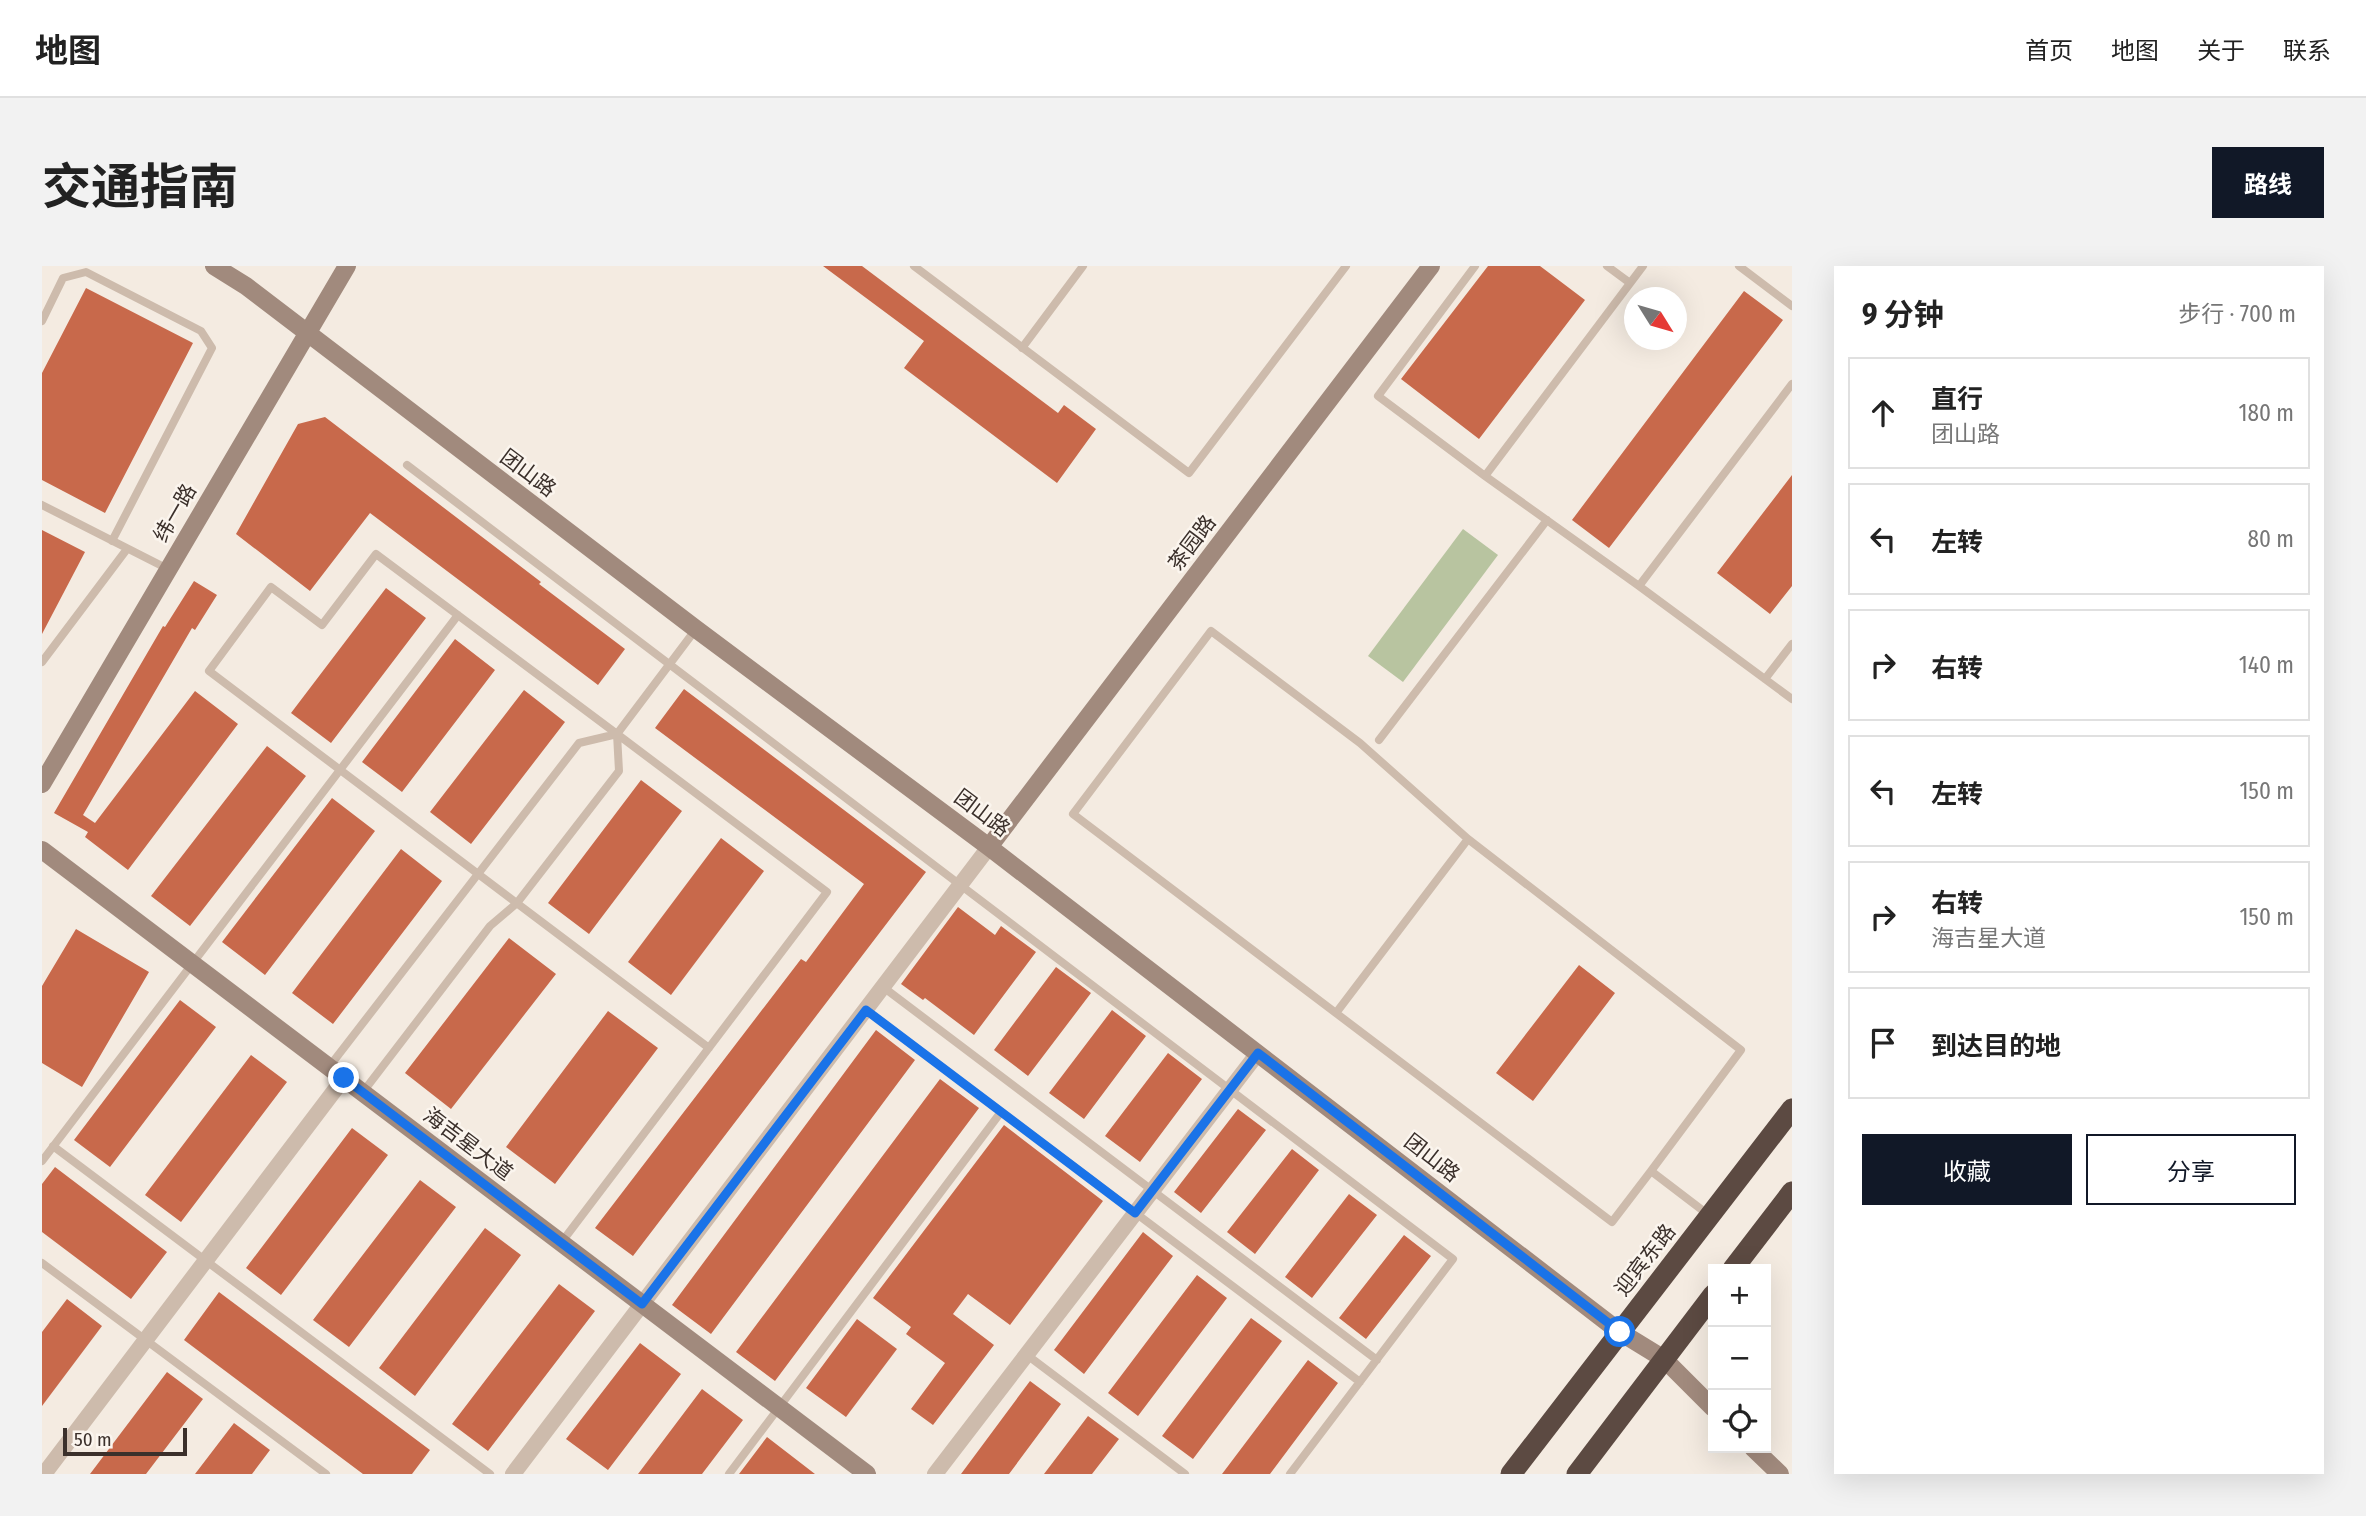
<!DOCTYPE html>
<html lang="zh">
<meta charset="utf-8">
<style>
body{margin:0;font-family:"Fira Sans Condensed","Noto Sans SC",sans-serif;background:#f2f2f2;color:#222}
.controls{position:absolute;right:21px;bottom:21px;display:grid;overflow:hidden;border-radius:0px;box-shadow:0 7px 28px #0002}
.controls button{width:63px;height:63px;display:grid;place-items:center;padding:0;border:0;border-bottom:2px solid #e0e0e0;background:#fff;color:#222;font:35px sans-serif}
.compass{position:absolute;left:1582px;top:21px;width:63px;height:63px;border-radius:50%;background:#fff;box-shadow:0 7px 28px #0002;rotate:127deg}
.scale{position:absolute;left:21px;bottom:18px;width:124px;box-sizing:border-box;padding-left:7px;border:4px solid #3b302b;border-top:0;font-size:19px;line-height:24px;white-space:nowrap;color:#3b302b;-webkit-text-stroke:5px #fbf5ee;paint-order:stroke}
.stop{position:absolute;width:21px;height:21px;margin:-16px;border:5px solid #1a73e8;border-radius:50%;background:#fff}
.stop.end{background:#1a73e8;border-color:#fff;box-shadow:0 2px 7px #0008}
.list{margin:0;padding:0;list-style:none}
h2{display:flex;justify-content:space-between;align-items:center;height:91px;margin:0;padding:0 28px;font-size:30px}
h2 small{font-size:23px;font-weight:400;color:#767676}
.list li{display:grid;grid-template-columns:46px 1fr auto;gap:21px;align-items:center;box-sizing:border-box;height:112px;margin:0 14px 14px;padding:0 14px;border:2px solid #e0e0e0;border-radius:0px}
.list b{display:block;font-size:26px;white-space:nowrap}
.list p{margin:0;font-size:23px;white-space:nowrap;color:#767676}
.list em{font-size:23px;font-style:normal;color:#767676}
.actions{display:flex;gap:14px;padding:21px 28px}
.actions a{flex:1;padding:16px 0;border:2px solid #111827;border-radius:0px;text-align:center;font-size:24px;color:#111827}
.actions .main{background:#111827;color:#fff}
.icon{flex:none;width:38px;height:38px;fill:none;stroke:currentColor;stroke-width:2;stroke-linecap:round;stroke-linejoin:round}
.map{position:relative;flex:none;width:1750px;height:1208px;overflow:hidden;border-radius:0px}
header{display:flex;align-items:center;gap:42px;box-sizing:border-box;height:98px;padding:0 35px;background:#fff;border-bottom:2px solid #e0e0e0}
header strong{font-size:33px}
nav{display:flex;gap:38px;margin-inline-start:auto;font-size:24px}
.intro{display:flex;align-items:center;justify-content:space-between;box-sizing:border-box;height:168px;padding:0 42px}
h1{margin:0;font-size:49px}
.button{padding:18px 32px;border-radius:0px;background:#111827;color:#fff;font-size:24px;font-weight:700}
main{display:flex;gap:42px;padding:0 42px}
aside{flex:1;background:#fff;border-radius:0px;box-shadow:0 7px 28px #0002}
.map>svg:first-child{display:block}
</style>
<header>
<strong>地图</strong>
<nav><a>首页</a><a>地图</a><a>关于</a><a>联系</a></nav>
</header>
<div class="intro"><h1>交通指南</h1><a class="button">路线</a></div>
<main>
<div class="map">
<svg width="1750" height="1208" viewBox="0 0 1750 1208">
<rect width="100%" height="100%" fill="#f4ebe1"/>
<path fill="#b8c4a0" d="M1421,263L1456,289L1361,416L1326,390Z"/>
<path fill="#c8694b" d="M781,0H820L1016,147L1022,139L1054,163L1015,217L862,102L882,75Z
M1446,0H1498L1543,34L1437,173L1359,113Z
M44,22L151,77L63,247L0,214V107Z
M1702,25L1741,54L1567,282L1530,254Z
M283,151L499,316L497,318L583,383L556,419L328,247L268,325L194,268L256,158Z
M1750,209V320L1728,348L1675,307Z
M0,264L43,286L0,368Z
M152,315L175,329L153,364L150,362L41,549L53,557L153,425L196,458L86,604L43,571L46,566L12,547L121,360L123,361Z
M344,322L384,352L289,477L249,447Z
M413,373L453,404L360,526L320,496Z
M642,423L884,606L591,990L553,962L759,693L764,696L822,618L613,462Z
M482,424L523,456L429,578L388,546Z
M225,480L264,510L148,660L109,630Z
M599,514L640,545L547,668L506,637Z
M290,532L333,565L223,709L180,676Z
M679,572L722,605L629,729L586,696Z
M359,583L400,615L291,758L250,727Z
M916,641L953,669L959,660L994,686L932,769L883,732L881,734L859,718Z
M34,663L107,706L40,821L0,797V720Z
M467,672L514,708L409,843L363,807Z
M1537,699L1573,727L1491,835L1454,807Z
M1014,701L1049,727L986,810L952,784Z
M138,734L174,761L68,901L32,874Z
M1070,744L1104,770L1042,853L1007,827Z
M566,745L616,782L513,918L464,881Z
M834,764L873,794L669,1068L630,1039Z
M1126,787L1160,813L1098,896L1063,870Z
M209,789L245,816L139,956L103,929Z
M898,813L937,842L733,1115L694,1086Z
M1196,843L1224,864L1159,947L1132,926Z
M962,859L1061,935L968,1059L926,1028L911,1048L952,1079L891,1159L869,1143L903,1097L864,1068L869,1061L831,1032Z
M310,862L346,889L239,1029L204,1002Z
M1250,883L1277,904L1213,988L1185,966Z
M13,901L125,986L89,1033L0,966V918Z
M378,914L414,941L307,1081L271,1054Z
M1307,928L1335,949L1270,1032L1243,1011Z
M443,962L479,989L373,1130L337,1102Z
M1101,966L1131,990L1042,1108L1012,1084Z
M1362,969L1389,990L1324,1073L1297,1052Z
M1155,1009L1185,1032L1096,1150L1066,1127Z
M517,1018L553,1045L446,1185L410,1158Z
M177,1026L388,1184L370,1208H321L142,1074Z
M25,1033L60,1060L0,1140V1066Z
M1209,1052L1240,1075L1151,1193L1120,1170Z
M815,1053L855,1083L804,1151L764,1122Z
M598,1077L639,1108L566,1204L524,1173Z
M1266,1094L1296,1117L1228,1208H1180Z
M125,1106L161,1133L104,1208H48Z
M988,1115L1019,1138L967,1208H919Z
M660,1123L701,1154L660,1208H596Z
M1046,1150L1077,1173L1050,1208H1002Z
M192,1157L228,1184L210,1208H153Z
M725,1171L773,1208H697Z"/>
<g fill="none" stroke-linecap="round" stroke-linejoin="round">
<path stroke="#cdbbac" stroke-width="8" d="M872,0L1147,207L1304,0
M1433,0L1336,130L1443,210L1597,320
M1565,0L1588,17
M1697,0L1750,40
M0,55L21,12L44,6L159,65L170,82L70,275
M980,82L1041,0
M1750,118L1597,320L1750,433
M365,199L1411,993L1248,1208
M1443,210L1601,0
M0,239L126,303
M0,396L85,283
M1723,413L1750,378
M575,468L334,288L280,359L229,321L167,405L667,782
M1337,474L1505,254
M1426,573L1699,784L1609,905
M841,721L1335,1094
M824,744L1318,1116
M1294,747L1426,573L1318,477L1169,365L1031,548L1570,956L1609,905L1668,950
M287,801L537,477L575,468
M321,826L448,660L475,637L577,505L575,468
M11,880L448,1208
M0,895L416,349
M519,977L785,626L575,468L654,363
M0,997L284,1208
M985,1089L1143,1208
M687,1208L959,846"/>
<path stroke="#cdbbac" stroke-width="16" d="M2,1208L302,812
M471,1208L947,581
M893,1208L1216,787"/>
<path stroke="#a18a7d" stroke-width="18" d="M172,0L204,20L654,363L947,581L1578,1066L1622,1093L1671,1142
M0,518L305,0
M947,581L1389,0
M0,584L825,1208
M1711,1182L1738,1208"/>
<path stroke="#5c4a42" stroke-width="21" d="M1691,1003L1750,926
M1469,1208L1750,843
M1535,1208L1671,1029"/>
</g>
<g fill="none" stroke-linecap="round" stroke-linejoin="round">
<path stroke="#1a73e8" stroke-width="9" d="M302,812L600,1038L824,744L1093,947L1216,787L1578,1066"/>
</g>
<g text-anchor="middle" stroke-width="5" stroke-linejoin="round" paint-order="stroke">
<g font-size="21" fill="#3b302b" stroke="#fbf5ee">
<text transform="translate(486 207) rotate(37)" y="7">团山路</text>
<text transform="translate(133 247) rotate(-60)" y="7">纬一路</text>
<text transform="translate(1150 277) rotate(-53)" y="7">茶园路</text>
<text transform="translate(940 547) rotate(37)" y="7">团山路</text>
<text transform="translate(426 878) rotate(37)" y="7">海吉星大道</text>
<text transform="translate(1390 892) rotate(38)" y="7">团山路</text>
<text transform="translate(1603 994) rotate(-52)" y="7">迎宾东路</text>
</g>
</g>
</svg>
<div class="controls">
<button>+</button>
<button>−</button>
<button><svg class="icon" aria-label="locate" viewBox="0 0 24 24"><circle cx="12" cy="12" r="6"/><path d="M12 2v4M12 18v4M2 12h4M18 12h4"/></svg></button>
</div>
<svg class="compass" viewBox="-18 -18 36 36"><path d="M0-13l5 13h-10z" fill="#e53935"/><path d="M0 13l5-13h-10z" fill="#767676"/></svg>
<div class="scale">50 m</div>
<div class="stop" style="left:1578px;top:1066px"></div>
<div class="stop end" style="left:302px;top:812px"></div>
</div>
<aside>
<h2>9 分钟<small>步行 · 700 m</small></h2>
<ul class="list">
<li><svg class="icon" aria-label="ahead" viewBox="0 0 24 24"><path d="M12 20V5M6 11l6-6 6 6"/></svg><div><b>直行</b><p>团山路</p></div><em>180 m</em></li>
<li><svg class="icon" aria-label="left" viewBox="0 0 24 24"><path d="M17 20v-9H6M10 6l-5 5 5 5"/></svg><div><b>左转</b></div><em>80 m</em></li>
<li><svg class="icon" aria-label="right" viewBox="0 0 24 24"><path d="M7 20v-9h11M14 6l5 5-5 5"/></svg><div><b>右转</b></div><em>140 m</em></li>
<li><svg class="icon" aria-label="left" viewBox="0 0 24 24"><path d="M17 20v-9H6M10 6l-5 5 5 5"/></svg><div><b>左转</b></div><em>150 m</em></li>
<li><svg class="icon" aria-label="right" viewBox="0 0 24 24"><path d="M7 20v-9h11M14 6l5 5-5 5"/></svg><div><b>右转</b><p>海吉星大道</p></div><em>150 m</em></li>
<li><svg class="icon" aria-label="arrive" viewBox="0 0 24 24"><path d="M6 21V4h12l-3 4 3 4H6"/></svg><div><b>到达目的地</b></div></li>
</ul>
<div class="actions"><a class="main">收藏</a><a>分享</a></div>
</aside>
</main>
